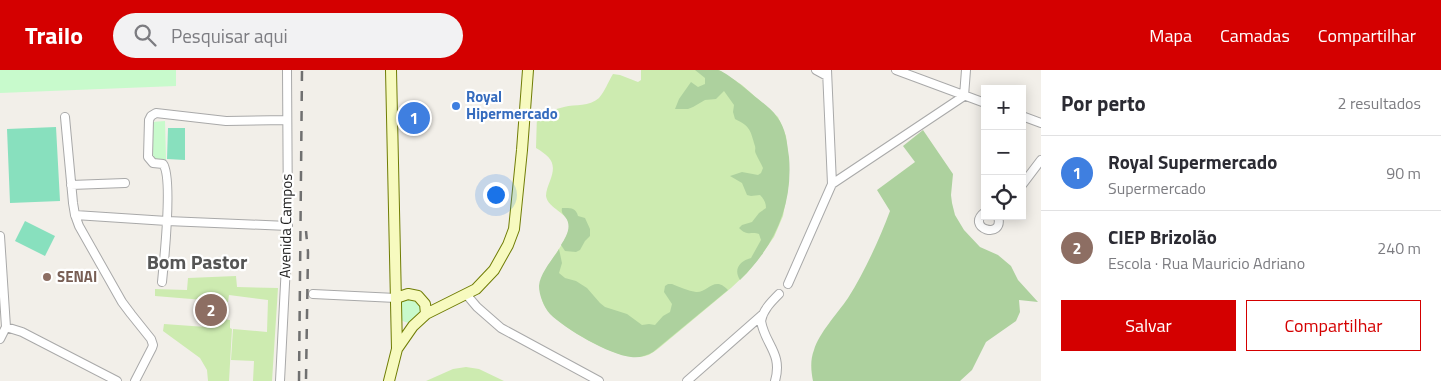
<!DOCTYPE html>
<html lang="pt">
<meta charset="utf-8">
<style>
body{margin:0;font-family:"Titillium Web",sans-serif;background:#f2f2f3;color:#2b2b33}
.controls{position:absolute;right:15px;top:15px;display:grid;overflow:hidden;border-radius:0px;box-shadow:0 2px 12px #0003}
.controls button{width:45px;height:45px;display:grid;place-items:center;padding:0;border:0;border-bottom:1px solid #e1e1e2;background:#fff;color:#2b2b33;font:25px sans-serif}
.you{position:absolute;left:495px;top:124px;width:18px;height:18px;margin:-12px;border:4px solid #fff;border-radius:50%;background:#1a73e8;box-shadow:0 0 0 8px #1a73e833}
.badge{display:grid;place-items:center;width:32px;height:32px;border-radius:50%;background:#d40000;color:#fff;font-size:16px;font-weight:700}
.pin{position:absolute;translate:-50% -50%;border:2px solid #fff;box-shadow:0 1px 5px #0006}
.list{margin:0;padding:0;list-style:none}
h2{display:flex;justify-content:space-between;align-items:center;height:65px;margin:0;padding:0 20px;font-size:21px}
h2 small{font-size:16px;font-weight:400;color:#7c7c81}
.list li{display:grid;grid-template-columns:32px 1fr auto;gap:15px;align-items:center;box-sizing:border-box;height:75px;padding:0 20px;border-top:1px solid #e1e1e2}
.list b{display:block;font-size:19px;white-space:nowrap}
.list p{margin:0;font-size:16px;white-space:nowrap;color:#7c7c81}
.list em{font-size:16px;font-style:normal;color:#7c7c81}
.actions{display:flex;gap:10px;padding:15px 20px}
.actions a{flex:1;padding:11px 0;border:1px solid #d40000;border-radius:0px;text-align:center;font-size:18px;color:#d40000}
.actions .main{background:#d40000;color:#fff}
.icon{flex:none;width:28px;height:28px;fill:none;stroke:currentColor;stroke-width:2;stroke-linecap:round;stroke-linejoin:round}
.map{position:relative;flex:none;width:1041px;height:311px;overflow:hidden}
header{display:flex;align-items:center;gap:30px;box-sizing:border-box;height:70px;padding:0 25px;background:#d40000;color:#fff}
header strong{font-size:24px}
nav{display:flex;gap:28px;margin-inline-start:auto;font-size:18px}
.search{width:350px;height:45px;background:#f2f2f3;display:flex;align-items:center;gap:12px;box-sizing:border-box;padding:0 18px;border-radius:28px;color:#7c7c81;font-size:19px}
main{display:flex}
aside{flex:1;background:#fff}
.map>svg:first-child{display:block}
</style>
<header>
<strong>Trailo</strong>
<div class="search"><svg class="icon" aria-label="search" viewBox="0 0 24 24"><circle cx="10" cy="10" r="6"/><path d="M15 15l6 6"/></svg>Pesquisar aqui</div>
<nav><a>Mapa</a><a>Camadas</a><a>Compartilhar</a></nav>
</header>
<main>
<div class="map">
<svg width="1041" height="311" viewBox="0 0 1041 311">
<rect width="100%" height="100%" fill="#f2efe9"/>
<path fill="#cdebb0" d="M641,0H719L742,15L778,47L786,66L789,94V112L783,146L774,167L762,184L747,203L731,218L659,278C653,283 646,287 639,287C616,289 566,260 551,244C544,238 541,229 540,220C536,204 565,177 569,159C572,143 548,140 546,126C546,121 548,116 550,111C557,93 551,87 536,78L537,44C547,42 555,39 564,37C576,34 589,37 599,28C605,21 608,12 613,4L620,5L638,12L641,10Z
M236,206L237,217L278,218L272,311H253L254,291L231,290L233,259L267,262L268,230L229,225L228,232L155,226V219L187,220L188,208Z
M207,247L230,250V258L232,259L229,311H208L207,300L200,288L163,261L164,254L206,257Z
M466,297L479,299L504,311H426L453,299Z"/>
<path fill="#add19e" d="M695,0C702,0 711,0 718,0C726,2 745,18 752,24C760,31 771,38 777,47C786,58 787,73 789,87C793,135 775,176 740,210C733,199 740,191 751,188L761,170L759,164C751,161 748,167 739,158L742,155L752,152L759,143L766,138C766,133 764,129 760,125L751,126L747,125L742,113L730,106L742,102L758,105L761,103L763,98C761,93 758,89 756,84C754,80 756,80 755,76C750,60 751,57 735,49L733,42L734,35L724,21L716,29L705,30L693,37L688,39H675L679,29L691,12L698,17L705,14V8Z
M923,60L953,104L951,125L952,133L955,145L964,160L980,177L998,185L1011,196L1018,210L1038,232L1019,230L1020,242L1016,251L986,272L972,300L960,311H813C811,301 810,290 814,280C819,263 837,244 848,228C865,201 879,170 890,141L877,120L915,92L903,76Z
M562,138C569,138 576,137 578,146L585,148L590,159V166L585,171L580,180L576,182L565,181L561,175C566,167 572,157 566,148C563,144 561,143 562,138Z
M559,179L562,193L559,203L565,208L576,211L587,218L600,233L605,237L627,244L642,255L649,254L655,255L663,246L670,242L672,234L664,222L665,216L668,214H672C680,217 688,221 696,222C708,223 714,205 728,220L653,282C646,286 639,288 631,287C610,285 565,259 550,244C544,237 539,225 539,216C540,203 553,189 559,179Z"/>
<path fill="#c8facc" d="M0,0H176V16L0,23Z
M165,51L166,90H152V52Z
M417,228L423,242L409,253L405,252L399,249L398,234L401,229Z"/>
<path fill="#88e0be" d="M56,57L60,131L10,133L7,59Z
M168,58H185V90L167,89Z
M25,151L55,166L45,186L15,171Z"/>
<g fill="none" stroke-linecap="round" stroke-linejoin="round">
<defs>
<path id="minor" d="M816,0L827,6
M896,0L985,33
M1022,46L1041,53
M65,47L73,133L75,145L79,156L122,232L131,244L151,269L153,275L152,278L135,311
M832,114L964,26L966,0
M71,115L125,113
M1022,115L1041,90
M985,142C964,158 1005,171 998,146
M75,145L167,151L288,156
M0,166L6,257L0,269
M162,212C164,192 173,107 163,94L153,93L148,87L149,50L151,46L156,43L226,51L287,50
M788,214L832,114L827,0
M313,224L396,228
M466,224L477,237L501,258L599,311
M6,257L22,262L117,311
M280,311L288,156L287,0
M687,311L762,245
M775,311C783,283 765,275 761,251C763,240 771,232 779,224"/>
<path id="secondary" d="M391,0L397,279
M396,228L408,224L418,226L425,234L426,244
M389,311L397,279L413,256L426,244L476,219L494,200L508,175L514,159L522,80L528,0"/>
</defs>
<use href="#minor" stroke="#a9a9a9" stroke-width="10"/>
<use href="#secondary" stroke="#707d05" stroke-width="12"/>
<use href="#minor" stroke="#fff" stroke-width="8"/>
<use href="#secondary" stroke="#f7fabf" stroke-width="10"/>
<path stroke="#707070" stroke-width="2.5" stroke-dasharray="10 10" stroke-linecap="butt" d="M306,309L308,182L306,161
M299,311L302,0"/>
</g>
<circle fill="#3f7fe0" stroke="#fff" stroke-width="2" cx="456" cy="36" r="5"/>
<circle fill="#8d6e63" stroke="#fff" stroke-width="2" cx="47" cy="207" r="5"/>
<g text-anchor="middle" stroke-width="4.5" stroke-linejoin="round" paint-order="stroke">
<g font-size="15" font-weight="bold" fill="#366cbe" stroke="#fff" text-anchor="start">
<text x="466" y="32">Royal<tspan x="466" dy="17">Hipermercado</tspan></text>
</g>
<g font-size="15" fill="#222" stroke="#fff">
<text transform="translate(286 156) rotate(-89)" y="5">Avenida Campos</text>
</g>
<g font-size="15" font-weight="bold" fill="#785e54" stroke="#fff" text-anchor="start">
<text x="57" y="212">SENAI</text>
</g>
<g font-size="20" font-weight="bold" fill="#555" stroke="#fff">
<text x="197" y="199">Bom Pastor</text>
</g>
</g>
</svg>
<div class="controls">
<button>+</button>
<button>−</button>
<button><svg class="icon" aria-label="locate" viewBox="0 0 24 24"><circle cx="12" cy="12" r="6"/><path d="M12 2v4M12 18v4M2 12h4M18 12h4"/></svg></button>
</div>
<div class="you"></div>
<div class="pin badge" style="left:414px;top:48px;background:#3f7fe0">1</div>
<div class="pin badge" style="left:211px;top:240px;background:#8d6e63">2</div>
</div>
<aside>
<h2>Por perto<small>2 resultados</small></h2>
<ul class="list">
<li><span class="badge" style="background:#3f7fe0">1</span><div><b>Royal Supermercado</b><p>Supermercado</p></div><em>90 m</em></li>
<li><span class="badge" style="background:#8d6e63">2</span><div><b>CIEP Brizolão</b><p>Escola · Rua Mauricio Adriano</p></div><em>240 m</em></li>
</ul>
<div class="actions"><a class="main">Salvar</a><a>Compartilhar</a></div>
</aside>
</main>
